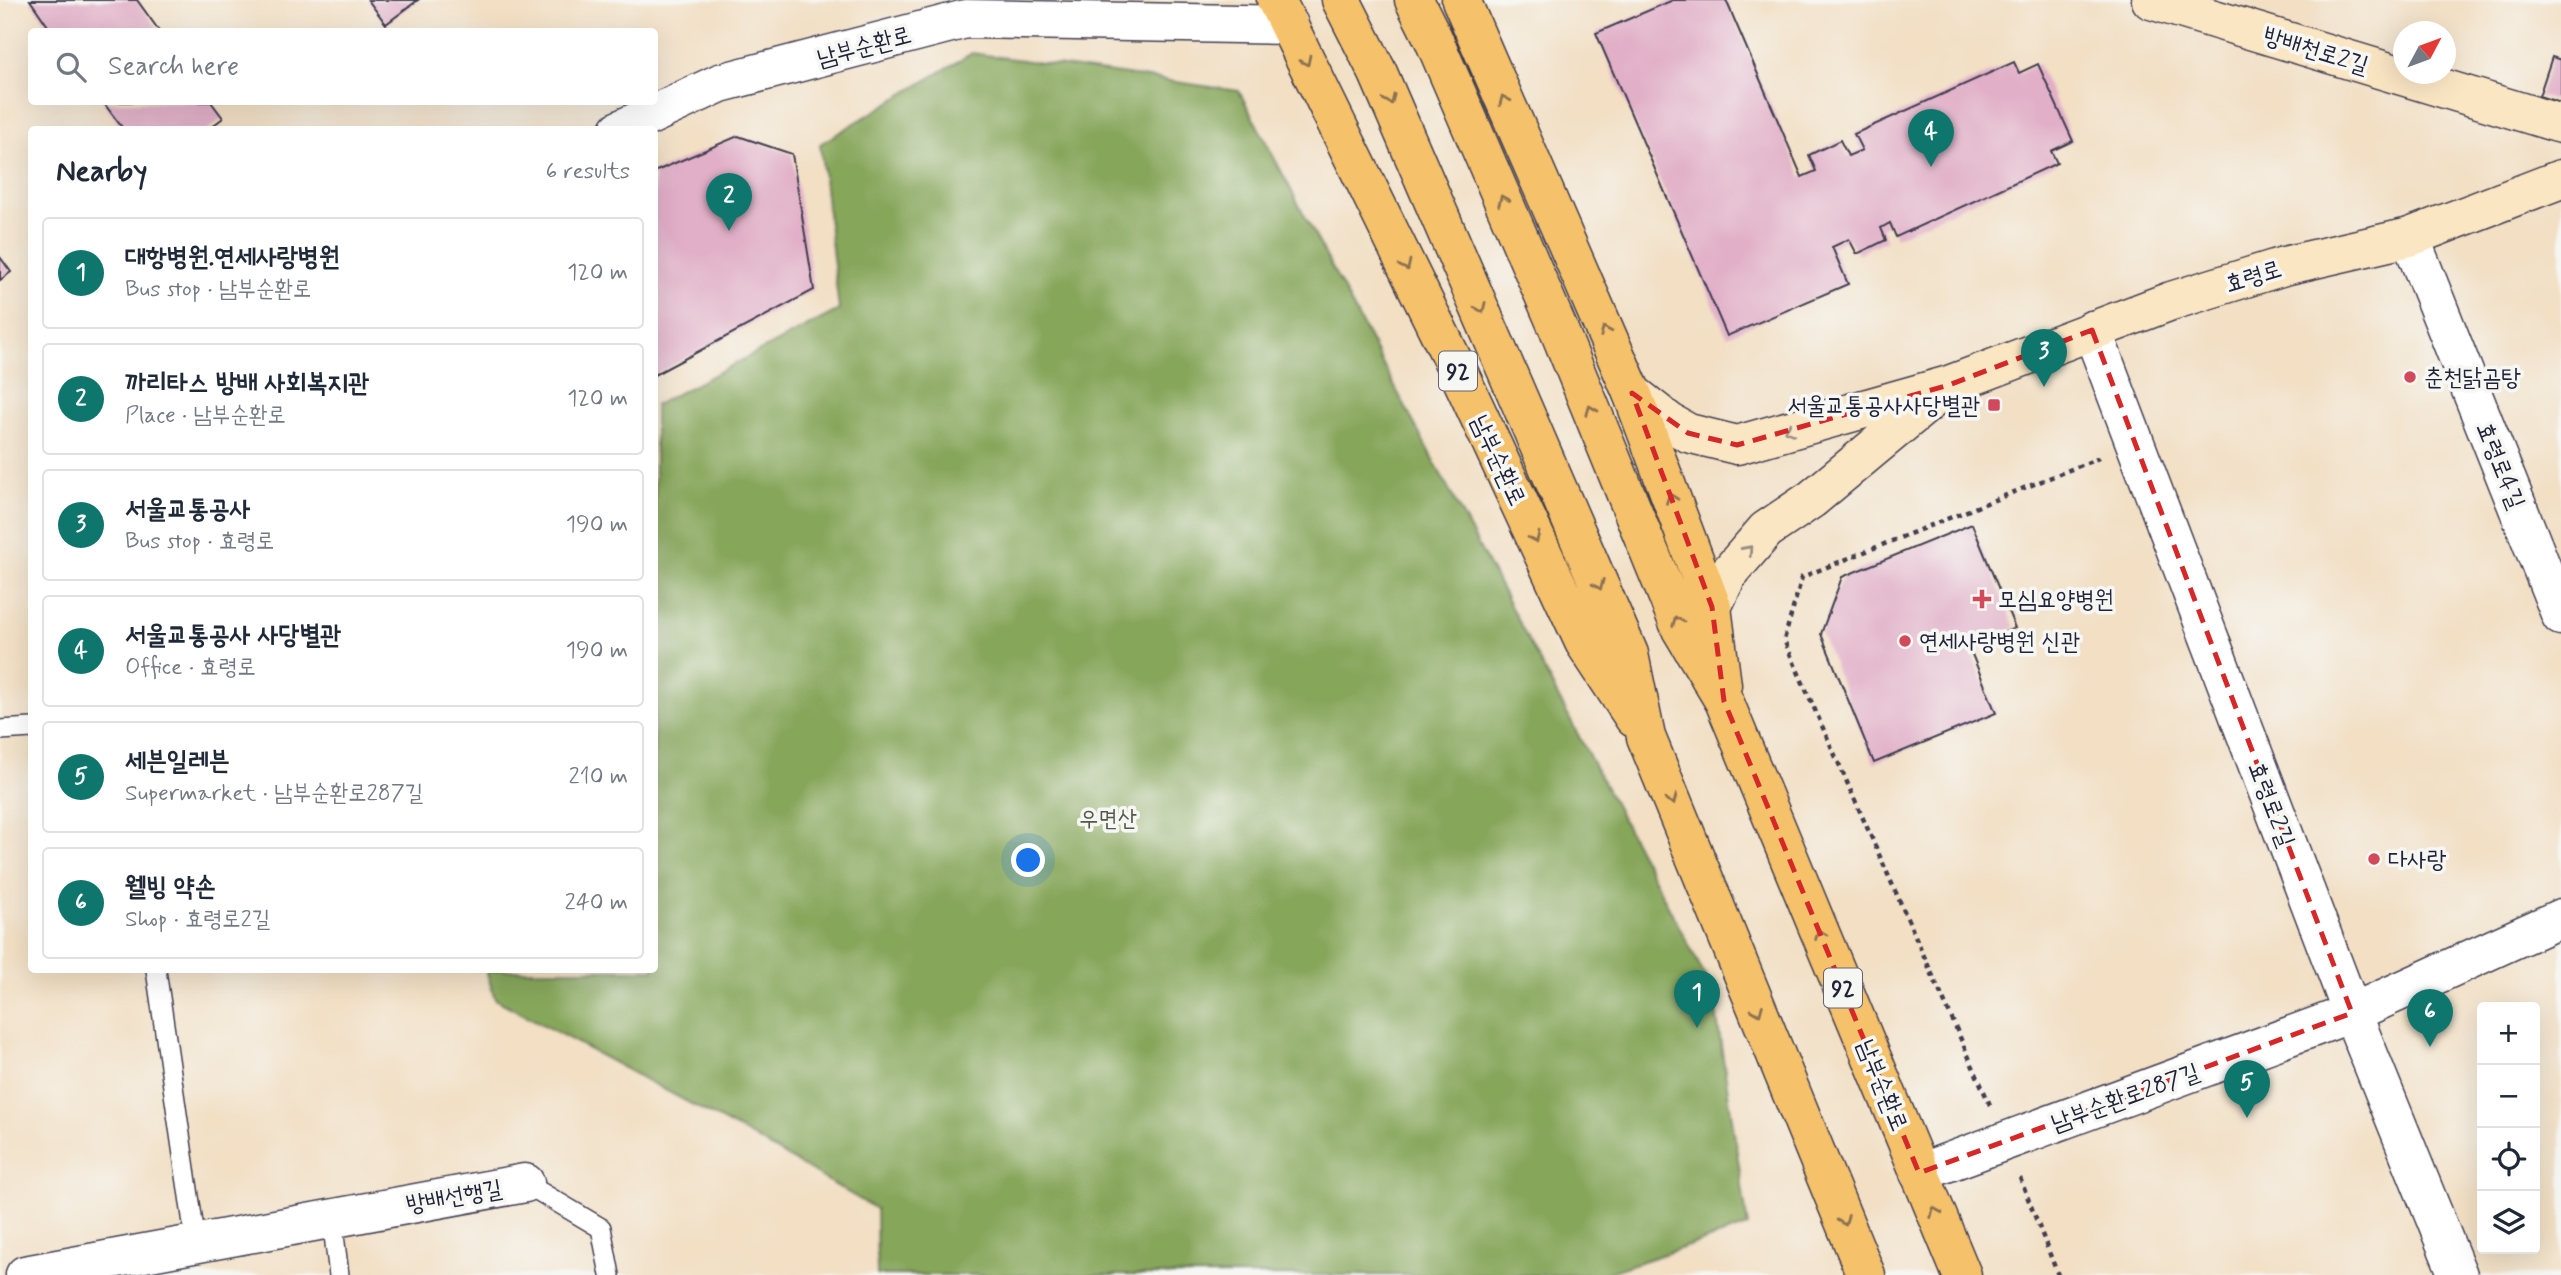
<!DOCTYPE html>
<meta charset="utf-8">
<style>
body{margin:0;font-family:Mynerve,"Poor Story",sans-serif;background:#f6f6f7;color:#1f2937}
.controls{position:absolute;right:21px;bottom:21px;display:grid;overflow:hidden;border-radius:7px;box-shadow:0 7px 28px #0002}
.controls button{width:63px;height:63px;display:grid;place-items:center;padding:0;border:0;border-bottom:2px solid #e0e1e3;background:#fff;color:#1f2937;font:35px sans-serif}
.compass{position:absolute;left:2393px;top:21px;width:63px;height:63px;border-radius:50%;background:#fff;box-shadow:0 7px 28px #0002;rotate:49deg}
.you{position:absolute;left:1029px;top:861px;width:24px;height:24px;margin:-18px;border:5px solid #fff;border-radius:50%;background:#1a73e8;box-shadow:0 0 0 10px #1a73e833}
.badge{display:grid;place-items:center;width:46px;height:46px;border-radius:50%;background:#0f766e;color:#fff;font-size:23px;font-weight:700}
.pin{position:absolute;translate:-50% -58px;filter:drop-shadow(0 2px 4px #0008)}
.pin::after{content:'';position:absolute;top:37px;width:24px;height:21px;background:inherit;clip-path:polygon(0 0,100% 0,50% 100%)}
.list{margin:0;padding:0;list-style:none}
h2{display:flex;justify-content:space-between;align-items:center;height:91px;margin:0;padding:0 28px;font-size:30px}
h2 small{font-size:23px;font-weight:400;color:#747a83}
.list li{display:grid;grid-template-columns:46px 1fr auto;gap:21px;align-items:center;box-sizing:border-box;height:112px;margin:0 14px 14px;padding:0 14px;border:2px solid #e0e1e3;border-radius:7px}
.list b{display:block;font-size:26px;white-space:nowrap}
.list p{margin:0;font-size:23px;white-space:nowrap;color:#747a83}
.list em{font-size:23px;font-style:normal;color:#747a83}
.icon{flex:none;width:38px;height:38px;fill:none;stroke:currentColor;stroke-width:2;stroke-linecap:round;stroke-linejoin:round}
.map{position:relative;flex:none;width:2561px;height:1275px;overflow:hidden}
.search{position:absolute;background:#fff;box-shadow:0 7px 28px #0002;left:28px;top:28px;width:630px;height:77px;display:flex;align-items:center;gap:18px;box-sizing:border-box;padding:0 24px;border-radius:7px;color:#747a83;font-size:26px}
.panel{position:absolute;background:#fff;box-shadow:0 7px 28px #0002;left:28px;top:126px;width:630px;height:847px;border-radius:7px}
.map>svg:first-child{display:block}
</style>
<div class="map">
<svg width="2561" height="1275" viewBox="0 0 2561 1275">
<rect width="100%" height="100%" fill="#f6f6f2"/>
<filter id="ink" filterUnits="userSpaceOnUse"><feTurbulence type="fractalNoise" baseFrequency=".0143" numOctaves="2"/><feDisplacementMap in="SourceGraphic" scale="14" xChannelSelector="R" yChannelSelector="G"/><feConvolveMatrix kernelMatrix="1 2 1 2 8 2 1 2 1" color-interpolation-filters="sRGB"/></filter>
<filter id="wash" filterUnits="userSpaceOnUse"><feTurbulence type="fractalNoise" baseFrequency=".00686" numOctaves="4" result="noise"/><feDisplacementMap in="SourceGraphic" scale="28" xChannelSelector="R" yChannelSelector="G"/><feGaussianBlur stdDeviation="1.57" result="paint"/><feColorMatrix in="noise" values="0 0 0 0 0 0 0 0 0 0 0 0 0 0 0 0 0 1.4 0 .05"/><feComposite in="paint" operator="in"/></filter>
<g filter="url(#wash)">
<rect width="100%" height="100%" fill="#f2dfc4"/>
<path fill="#86a65a" stroke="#54644a" stroke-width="2" d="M972,53L1239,91L1713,991L1748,1226L1601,1275H877L876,1209L751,1136L495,999L486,970H654L655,405L839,310L820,144Z"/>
<g id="blocks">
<path fill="#e1afc7" d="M30,0H137L160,32H52Z
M368,0H418L386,24Z
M1673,0H1726L1802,177L1816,171L1809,155L1840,140L1848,156L1862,150L1854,134L2014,62L2019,73L2038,64L2073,141L2051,151L2057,163L1896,237L1890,223L1881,228L1886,240L1857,254L1849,239L1832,247L1848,284L1727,336L1596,33Z
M2552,57L2561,60V103L2539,96Z
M103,102H211L223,118L207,130H124Z
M738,136L792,154L814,290L654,375V172Z
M0,257L11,272L0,280Z
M1972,524L2015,628L1969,647L1996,713L1874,763L1821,634L1842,577Z"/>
</g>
</g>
<g filter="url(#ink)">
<use href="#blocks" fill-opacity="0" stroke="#413e50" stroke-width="2"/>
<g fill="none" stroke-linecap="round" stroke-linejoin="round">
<defs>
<path id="lane" d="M0,730L32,728
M156,970L196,1244
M525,1183L601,1228L610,1275
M332,1219L339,1275"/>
<path id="street" d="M619,130L720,83L966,19L1289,25
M2410,237L2561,616
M2092,330L2352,1013L2458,1275
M1919,1173L2352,1013L2561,918
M25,1275L525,1183"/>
<path id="secondary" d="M2151,0L2561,124
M1632,393L1669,422L1688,433L1737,445L1949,385L2171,301L2284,266L2410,237L2561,179
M1712,607L1728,574L1766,530L1812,499L1937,395"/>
<path id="primary" d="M1276,0L1458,371L1584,642L1634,718
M1341,0L1378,73L1629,654L1646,737L1866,1275
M1414,0L1433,38L1558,328L1681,629L1724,701L1962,1275
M1461,0L1632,393L1712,607L1722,685"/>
</defs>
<use href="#lane" stroke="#413e50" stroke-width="22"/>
<use href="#street" stroke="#413e50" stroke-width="41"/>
<use href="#secondary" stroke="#413e50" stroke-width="41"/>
<use href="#primary" stroke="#413e50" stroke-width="41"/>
<path stroke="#413e50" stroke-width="4.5" stroke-dasharray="5 5" stroke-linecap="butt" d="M1990,1105L1784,640L1802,577L2099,458
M2020,1178L2058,1275"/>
<use href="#lane" stroke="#fff" stroke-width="19"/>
<use href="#street" stroke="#fff" stroke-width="38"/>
<use href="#secondary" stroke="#fbe6c4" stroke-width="38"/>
<use href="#primary" stroke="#f5c16b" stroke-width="38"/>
</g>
<defs><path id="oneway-chevron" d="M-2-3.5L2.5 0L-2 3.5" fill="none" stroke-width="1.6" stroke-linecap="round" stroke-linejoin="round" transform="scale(1.75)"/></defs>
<g stroke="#8c7253">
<use href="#oneway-chevron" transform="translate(1306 61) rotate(64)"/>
<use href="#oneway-chevron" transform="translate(1390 100) rotate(66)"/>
<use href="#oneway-chevron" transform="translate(1504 100) rotate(-114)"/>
<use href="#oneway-chevron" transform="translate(1503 200) rotate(-113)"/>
<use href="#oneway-chevron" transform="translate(1406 266) rotate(64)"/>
<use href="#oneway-chevron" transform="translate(1481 308) rotate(66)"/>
<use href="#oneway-chevron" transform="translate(1605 331) rotate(-114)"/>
<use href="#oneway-chevron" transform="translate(1591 410) rotate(-112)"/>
<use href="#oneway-chevron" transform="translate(1671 498) rotate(-110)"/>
<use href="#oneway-chevron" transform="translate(1535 538) rotate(65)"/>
<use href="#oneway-chevron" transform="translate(1599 585) rotate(67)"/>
<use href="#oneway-chevron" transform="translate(1677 621) rotate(-113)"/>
<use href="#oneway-chevron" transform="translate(1672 800) rotate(68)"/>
<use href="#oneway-chevron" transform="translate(1820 934) rotate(-112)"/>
<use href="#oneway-chevron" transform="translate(1758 1011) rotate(68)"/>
<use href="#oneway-chevron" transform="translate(1935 1212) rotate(-113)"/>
<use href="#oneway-chevron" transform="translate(1844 1221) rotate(68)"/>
</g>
<g stroke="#998e86">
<use href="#oneway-chevron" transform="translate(1789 430) rotate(164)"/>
<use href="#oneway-chevron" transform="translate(1748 550) rotate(-48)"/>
</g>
</g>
<path fill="none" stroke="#d62828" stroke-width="5" stroke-dasharray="14 9" stroke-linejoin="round" d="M2092,330L2352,1013L1919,1173L1724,701L1712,607L1632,393L1688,433L1737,445L1949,385Z"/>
<g fill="#d1495b" stroke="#f6f6f2" stroke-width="2.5">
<circle cx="2410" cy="377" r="7"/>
<rect x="1987" y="398" width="14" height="14" rx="3.5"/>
<path d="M1978.5 588.5h7v7h7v7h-7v7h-7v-7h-7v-7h7z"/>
<circle cx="1905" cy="641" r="7"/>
<circle cx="2374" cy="859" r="7"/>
</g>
<g text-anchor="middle" stroke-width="7" stroke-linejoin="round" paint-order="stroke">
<g fill="#f6f6f2" stroke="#626272" stroke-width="2">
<rect x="1439" y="351.5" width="38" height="39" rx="5"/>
<rect x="1824" y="968.5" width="38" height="39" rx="5"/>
</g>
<g font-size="23" font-weight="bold" fill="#22223b">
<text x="1458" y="379">92</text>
<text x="1843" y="996">92</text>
</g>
<g font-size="24" fill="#22223b" stroke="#f6f6f2">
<text transform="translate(864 46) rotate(-15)" y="8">남부순환로</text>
<text transform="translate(2316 50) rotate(17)" y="8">방배천로2길</text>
<text transform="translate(2253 276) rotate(-17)" y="8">효령로</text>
<text transform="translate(1499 460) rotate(65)" y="8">남부순환로</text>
<text transform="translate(2501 465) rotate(68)" y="8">효령로4길</text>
<text transform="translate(2272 804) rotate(69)" y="8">효령로2길</text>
<text transform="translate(1883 1085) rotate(68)" y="8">남부순환로</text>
<text transform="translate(2125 1097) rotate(-20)" y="8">남부순환로287길</text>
<text transform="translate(454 1196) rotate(-10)" y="8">방배선행길</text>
</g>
<g font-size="24" fill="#22223b" stroke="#f6f6f2" text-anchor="start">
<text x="2424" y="385">춘천닭곰탕</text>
<text x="1980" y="413" text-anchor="end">서울교통공사사당별관</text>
<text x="1998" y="607">모심요양병원</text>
<text x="1919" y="649">연세사랑병원 신관</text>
<text x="2388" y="867">다사랑</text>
</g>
<g font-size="24" fill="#51594a" stroke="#f6f6f2">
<text x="1108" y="826">우면산</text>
</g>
</g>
</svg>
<div class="controls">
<button>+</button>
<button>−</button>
<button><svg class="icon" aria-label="locate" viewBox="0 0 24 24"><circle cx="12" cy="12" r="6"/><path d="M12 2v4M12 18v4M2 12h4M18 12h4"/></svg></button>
<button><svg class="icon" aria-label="layers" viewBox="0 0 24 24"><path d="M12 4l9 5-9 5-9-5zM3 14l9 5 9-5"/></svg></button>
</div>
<svg class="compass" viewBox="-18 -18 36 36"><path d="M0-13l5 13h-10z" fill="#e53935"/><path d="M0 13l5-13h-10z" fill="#747a83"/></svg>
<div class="you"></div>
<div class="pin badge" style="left:1697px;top:1028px">1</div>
<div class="pin badge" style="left:729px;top:231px">2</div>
<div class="pin badge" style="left:2044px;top:387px">3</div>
<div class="pin badge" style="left:1931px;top:167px">4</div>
<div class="pin badge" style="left:2247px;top:1118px">5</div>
<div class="pin badge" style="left:2430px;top:1047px">6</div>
<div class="search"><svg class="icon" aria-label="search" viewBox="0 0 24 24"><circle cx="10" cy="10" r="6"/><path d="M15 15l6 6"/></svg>Search here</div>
<section class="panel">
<h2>Nearby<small>6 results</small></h2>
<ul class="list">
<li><span class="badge">1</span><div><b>대항병원.연세사랑병원</b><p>Bus stop · 남부순환로</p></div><em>120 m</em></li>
<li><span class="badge">2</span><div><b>까리타스 방배 사회복지관</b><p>Place · 남부순환로</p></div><em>120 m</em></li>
<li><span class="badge">3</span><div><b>서울교통공사</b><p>Bus stop · 효령로</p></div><em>190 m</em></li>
<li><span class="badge">4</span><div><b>서울교통공사 사당별관</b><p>Office · 효령로</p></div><em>190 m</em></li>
<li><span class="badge">5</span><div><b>세븐일레븐</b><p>Supermarket · 남부순환로287길</p></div><em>210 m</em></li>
<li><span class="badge">6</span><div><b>웰빙 약손</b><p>Shop · 효령로2길</p></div><em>240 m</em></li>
</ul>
</section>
</div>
